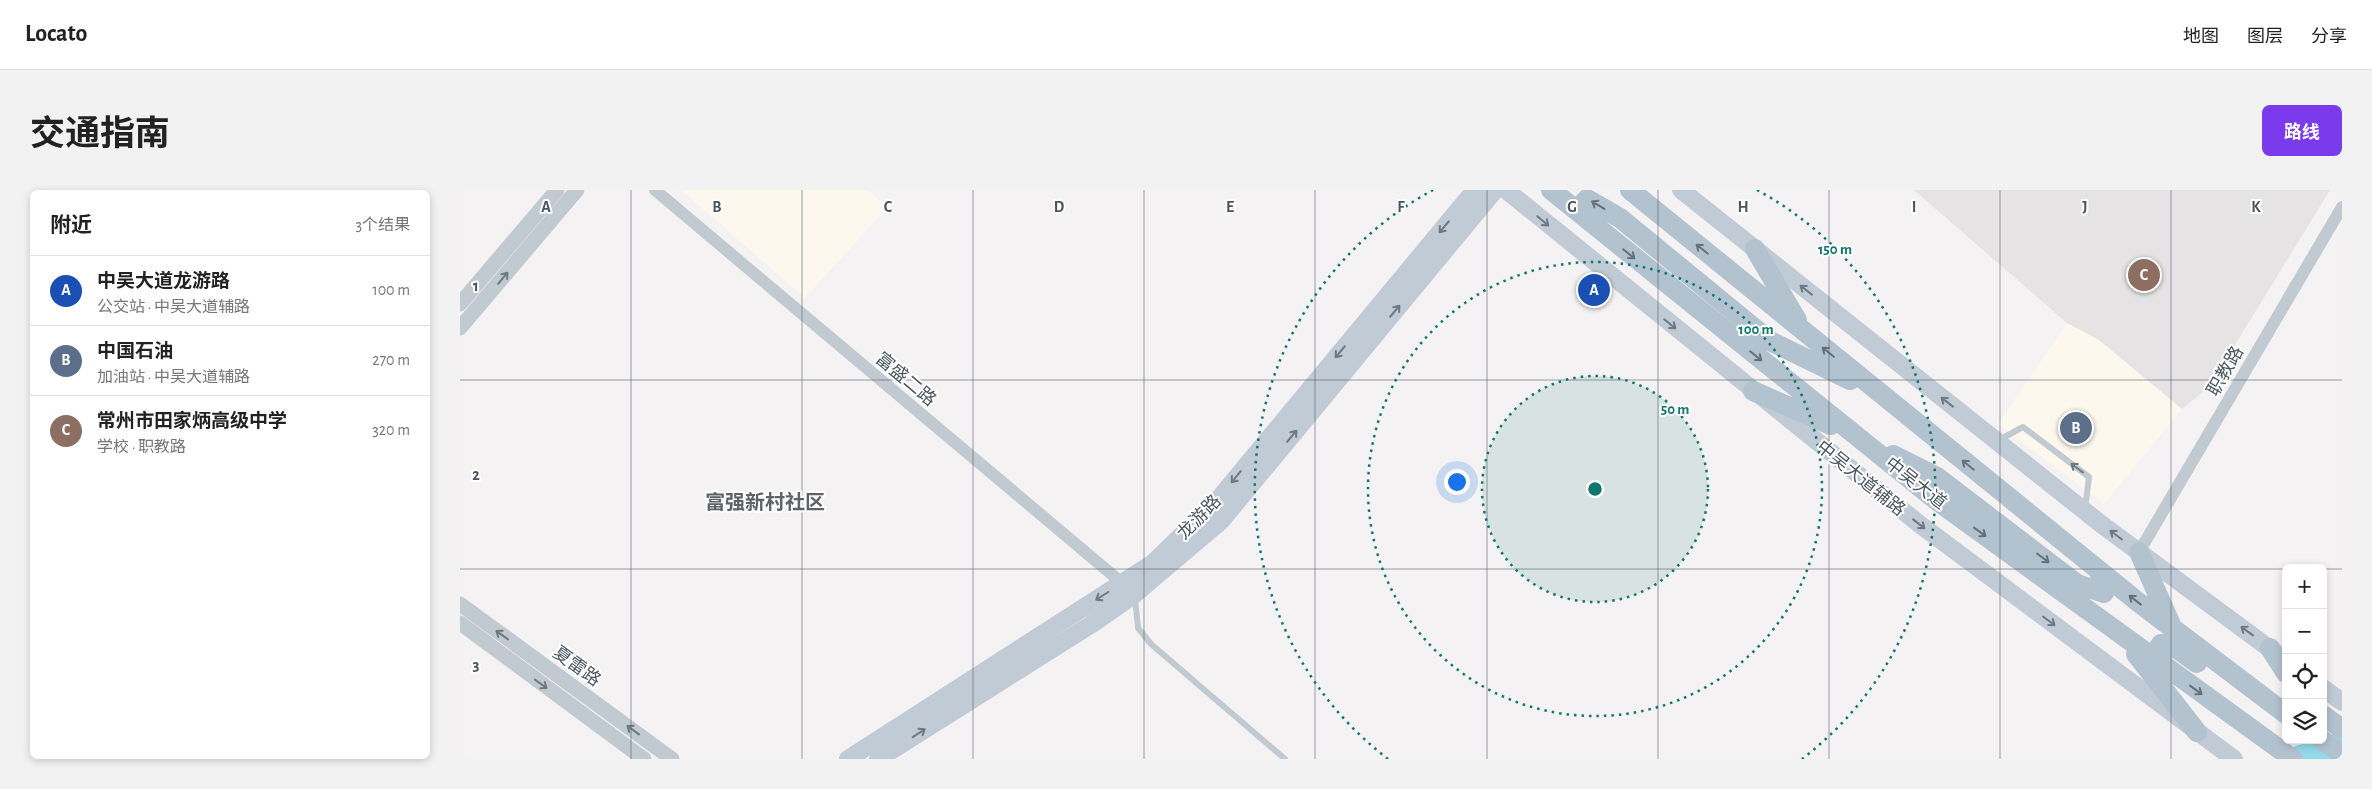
<!DOCTYPE html>
<html lang="zh">
<meta charset="utf-8">
<style>
body{margin:0;font-family:"Alegreya Sans","Noto Sans SC",sans-serif;background:#f2f2f2;color:#222}
.controls{position:absolute;right:15px;bottom:15px;display:grid;overflow:hidden;border-radius:8px;box-shadow:0 2px 8px #0003}
.controls button{width:45px;height:45px;display:grid;place-items:center;padding:0;border:0;border-bottom:1px solid #e0e0e0;background:#fff;color:#222;font:25px sans-serif}
.you{position:absolute;left:996px;top:291px;width:18px;height:18px;margin:-12px;border:4px solid #fff;border-radius:50%;background:#1a73e8;box-shadow:0 0 0 8px #1a73e833}
.badge{display:grid;place-items:center;width:32px;height:32px;border-radius:50%;background:#7c3aed;color:#fff;font-size:16px;font-weight:700}
.pin{position:absolute;translate:-50% -50%;border:2px solid #fff;box-shadow:0 1px 5px #0006}
.list{margin:0;padding:0;list-style:none}
h2{display:flex;justify-content:space-between;align-items:center;height:65px;margin:0;padding:0 20px;font-size:21px}
h2 small{font-size:16px;font-weight:400;color:#767676}
.list li{display:grid;grid-template-columns:32px 1fr auto;gap:15px;align-items:center;box-sizing:border-box;height:70px;padding:0 20px;border-top:1px solid #e0e0e0}
.list b{display:block;font-size:19px;white-space:nowrap}
.list p{margin:0;font-size:16px;white-space:nowrap;color:#767676}
.list em{font-size:16px;font-style:normal;color:#767676}
.icon{flex:none;width:28px;height:28px;fill:none;stroke:currentColor;stroke-width:2;stroke-linecap:round;stroke-linejoin:round}
.map{position:relative;flex:none;width:1882px;height:569px;overflow:hidden;border-radius:8px}
header{display:flex;align-items:center;gap:30px;box-sizing:border-box;height:70px;padding:0 25px;background:#fff;border-bottom:1px solid #e0e0e0}
header strong{font-size:24px}
nav{display:flex;gap:28px;margin-inline-start:auto;font-size:18px}
.intro{display:flex;align-items:center;justify-content:space-between;box-sizing:border-box;height:120px;padding:0 30px}
h1{margin:0;font-size:35px}
.button{padding:12px 22px;border-radius:8px;background:#7c3aed;color:#fff;font-size:18px;font-weight:700}
main{display:flex;gap:30px;padding:0 30px}
aside{flex:1;background:#fff;border-radius:8px;box-shadow:0 2px 8px #0003}
.map>svg:first-child{display:block}
</style>
<header>
<strong>Locato</strong>
<nav><a>地图</a><a>图层</a><a>分享</a></nav>
</header>
<div class="intro"><h1>交通指南</h1><a class="button">路线</a></div>
<main>
<aside>
<h2>附近<small>3个结果</small></h2>
<ul class="list">
<li><span class="badge" style="background:#1a4fb4">A</span><div><b>中吴大道龙游路</b><p>公交站 · 中吴大道辅路</p></div><em>100 m</em></li>
<li><span class="badge" style="background:#5c6f8a">B</span><div><b>中国石油</b><p>加油站 · 中吴大道辅路</p></div><em>270 m</em></li>
<li><span class="badge" style="background:#8d6e63">C</span><div><b>常州市田家炳高级中学</b><p>学校 · 职教路</p></div><em>320 m</em></li>
</ul>
</aside>
<div class="map">
<svg width="1882" height="569" viewBox="0 0 1882 569">
<rect width="100%" height="100%" fill="#f4f2f2"/>
<path fill="#fcf8ee" d="M221,0H408L428,17L345,108Z
M1607,133L1639,149L1722,219L1644,314L1538,234Z"/>
<path fill="#e5e3e4" d="M1454,0H1870L1749,197L1722,219L1639,150L1607,133Z"/>
<g fill="none" stroke-linecap="round" stroke-linejoin="round">
<path stroke="#93daea" stroke-width="28" d="M1841,569L1882,556"/>
<path stroke="#c1cad0" stroke-width="6" d="M1539,250L1563,237L1629,287L1625,319
M675,408L678,438L691,454L825,569"/>
<path stroke="#c1cad0" stroke-width="12" d="M195,0L668,398
M1679,362L1882,17"/>
<path stroke="#c1cad0" stroke-width="15" d="M0,114L97,0
M0,138L117,0
M0,414L212,569
M0,433L184,569"/>
<path stroke="#c1cbd5" stroke-width="18" d="M1046,0L1458,333L1774,569
M1221,0L1641,334L1821,467
M1863,498L1882,512
M388,569L693,373L757,311L1015,0
M418,569L632,434L675,404L761,331L1035,0"/>
<path stroke="#b3c2cf" stroke-width="20" d="M1091,0L1476,310L1833,569
M1170,0L1678,412L1826,524
M1133,32L1121,15L1127,9L1160,28L1310,151L1390,190
M1295,59L1337,130
M1293,201L1371,235
M1433,265L1477,287L1617,394L1644,403L1647,397L1638,380
M1679,362L1712,437
M1810,458L1826,483
M1676,464L1737,542
M1706,478L1697,460L1701,454L1716,458L1737,473
M1863,525L1882,539
M1862,550L1882,564"/>
</g>
<defs><path id="oneway-shaft" d="M-6 0H5M1.5-3L5.5 0L1.5 3" fill="none" stroke-width="1.6" stroke-linecap="round" stroke-linejoin="round" transform="scale(1.25)"/></defs>
<g stroke="#64717b">
<use href="#oneway-shaft" transform="translate(1138 15) rotate(-149)"/>
<use href="#oneway-shaft" transform="translate(1242 59) rotate(-141)"/>
<use href="#oneway-shaft" transform="translate(1169 64) rotate(39)"/>
<use href="#oneway-shaft" transform="translate(1368 162) rotate(-141)"/>
<use href="#oneway-shaft" transform="translate(1296 166) rotate(39)"/>
<use href="#oneway-shaft" transform="translate(1508 275) rotate(-141)"/>
<use href="#oneway-shaft" transform="translate(1520 342) rotate(36)"/>
<use href="#oneway-shaft" transform="translate(1583 368) rotate(37)"/>
<use href="#oneway-shaft" transform="translate(1675 410) rotate(-142)"/>
<use href="#oneway-shaft" transform="translate(1736 500) rotate(36)"/>
</g>
<g stroke="#6e7982">
<use href="#oneway-shaft" transform="translate(1083 31) rotate(40)"/>
<use href="#oneway-shaft" transform="translate(984 37) rotate(130)"/>
<use href="#oneway-shaft" transform="translate(1346 100) rotate(-142)"/>
<use href="#oneway-shaft" transform="translate(935 121) rotate(-50)"/>
<use href="#oneway-shaft" transform="translate(1210 134) rotate(39)"/>
<use href="#oneway-shaft" transform="translate(880 162) rotate(130)"/>
<use href="#oneway-shaft" transform="translate(1487 212) rotate(-142)"/>
<use href="#oneway-shaft" transform="translate(832 246) rotate(-50)"/>
<use href="#oneway-shaft" transform="translate(776 287) rotate(129)"/>
<use href="#oneway-shaft" transform="translate(1459 334) rotate(38)"/>
<use href="#oneway-shaft" transform="translate(1656 345) rotate(-143)"/>
<use href="#oneway-shaft" transform="translate(642 406) rotate(148)"/>
<use href="#oneway-shaft" transform="translate(1589 431) rotate(37)"/>
<use href="#oneway-shaft" transform="translate(1787 441) rotate(-144)"/>
<use href="#oneway-shaft" transform="translate(459 543) rotate(-33)"/>
</g>
<g stroke="#6e7981">
<use href="#oneway-shaft" transform="translate(43 88) rotate(-50)"/>
<use href="#oneway-shaft" transform="translate(1617 278) rotate(-143)"/>
<use href="#oneway-shaft" transform="translate(42 445) rotate(-144)"/>
<use href="#oneway-shaft" transform="translate(81 494) rotate(36)"/>
<use href="#oneway-shaft" transform="translate(173 540) rotate(-144)"/>
</g>
<path fill="none" stroke="#4a565f" stroke-width="1" stroke-opacity="0.55" d="M171,0V569M342,0V569M513,0V569M684,0V569M855,0V569M1027,0V569M1198,0V569M1369,0V569M1540,0V569M1711,0V569M0,190H1882M0,379H1826M1863,379H1882"/>
<circle cx="1135" cy="299" r="113" fill="#0f766e" fill-opacity=".12"/>
<g fill="none" stroke="#0f766e" stroke-width="2.5" stroke-dasharray="2.5 5">
<circle cx="1135" cy="299" r="113"/>
<circle cx="1135" cy="299" r="227"/>
<path d="M928 569A340 340 0 0 1 973 0M1297 0A340 340 0 0 1 1342 569"/>
</g>
<g text-anchor="middle" stroke-width="4" stroke-linejoin="round" paint-order="stroke">
<g font-size="18" fill="#4a565f" stroke="#fff">
<text transform="translate(1765 181) rotate(-60)" y="6">职教路</text>
<text transform="translate(446 189) rotate(40)" y="6">富盛二路</text>
<text transform="translate(1401 288) rotate(39)" y="6">中吴大道辅路</text>
<text transform="translate(1456 293) rotate(38)" y="6">中吴大道</text>
<text transform="translate(739 327) rotate(-46)" y="6">龙游路</text>
<text transform="translate(117 476) rotate(36)" y="6">夏雷路</text>
</g>
<g font-size="20" font-weight="bold" fill="#5f6367" stroke="#fff">
<text x="305" y="319">富强新村社区</text>
</g>
</g>
<g font-size="16" text-anchor="middle" font-weight="bold" fill="#4a565f" stroke="#fff" stroke-width="4" stroke-linejoin="round" paint-order="stroke">
<text x="86" y="22">A</text>
<text x="257" y="22">B</text>
<text x="428" y="22">C</text>
<text x="599" y="22">D</text>
<text x="770" y="22">E</text>
<text x="941" y="22">F</text>
<text x="1112" y="22">G</text>
<text x="1283" y="22">H</text>
<text x="1454" y="22">I</text>
<text x="1625" y="22">J</text>
<text x="1796" y="22">K</text>
<text x="16" y="101">1</text>
<text x="16" y="290">2</text>
<text x="16" y="480">3</text>
</g>
<circle cx="1135" cy="299" r="8" fill="#0f766e" stroke="#fff" stroke-width="2.5"/>
<g font-size="15" text-anchor="middle" font-weight="bold" fill="#0f766e" stroke="#fff" stroke-width="4" stroke-linejoin="round" paint-order="stroke">
<text x="1375" y="64">150 m</text>
<text x="1296" y="144">100 m</text>
<text x="1215" y="224">50 m</text>
</g>
</svg>
<div class="controls">
<button>+</button>
<button>−</button>
<button><svg class="icon" aria-label="locate" viewBox="0 0 24 24"><circle cx="12" cy="12" r="6"/><path d="M12 2v4M12 18v4M2 12h4M18 12h4"/></svg></button>
<button><svg class="icon" aria-label="layers" viewBox="0 0 24 24"><path d="M12 4l9 5-9 5-9-5zM3 14l9 5 9-5"/></svg></button>
</div>
<div class="you"></div>
<div class="pin badge" style="left:1134px;top:100px;background:#1a4fb4">A</div>
<div class="pin badge" style="left:1616px;top:238px;background:#5c6f8a">B</div>
<div class="pin badge" style="left:1684px;top:85px;background:#8d6e63">C</div>
</div>
</main>
